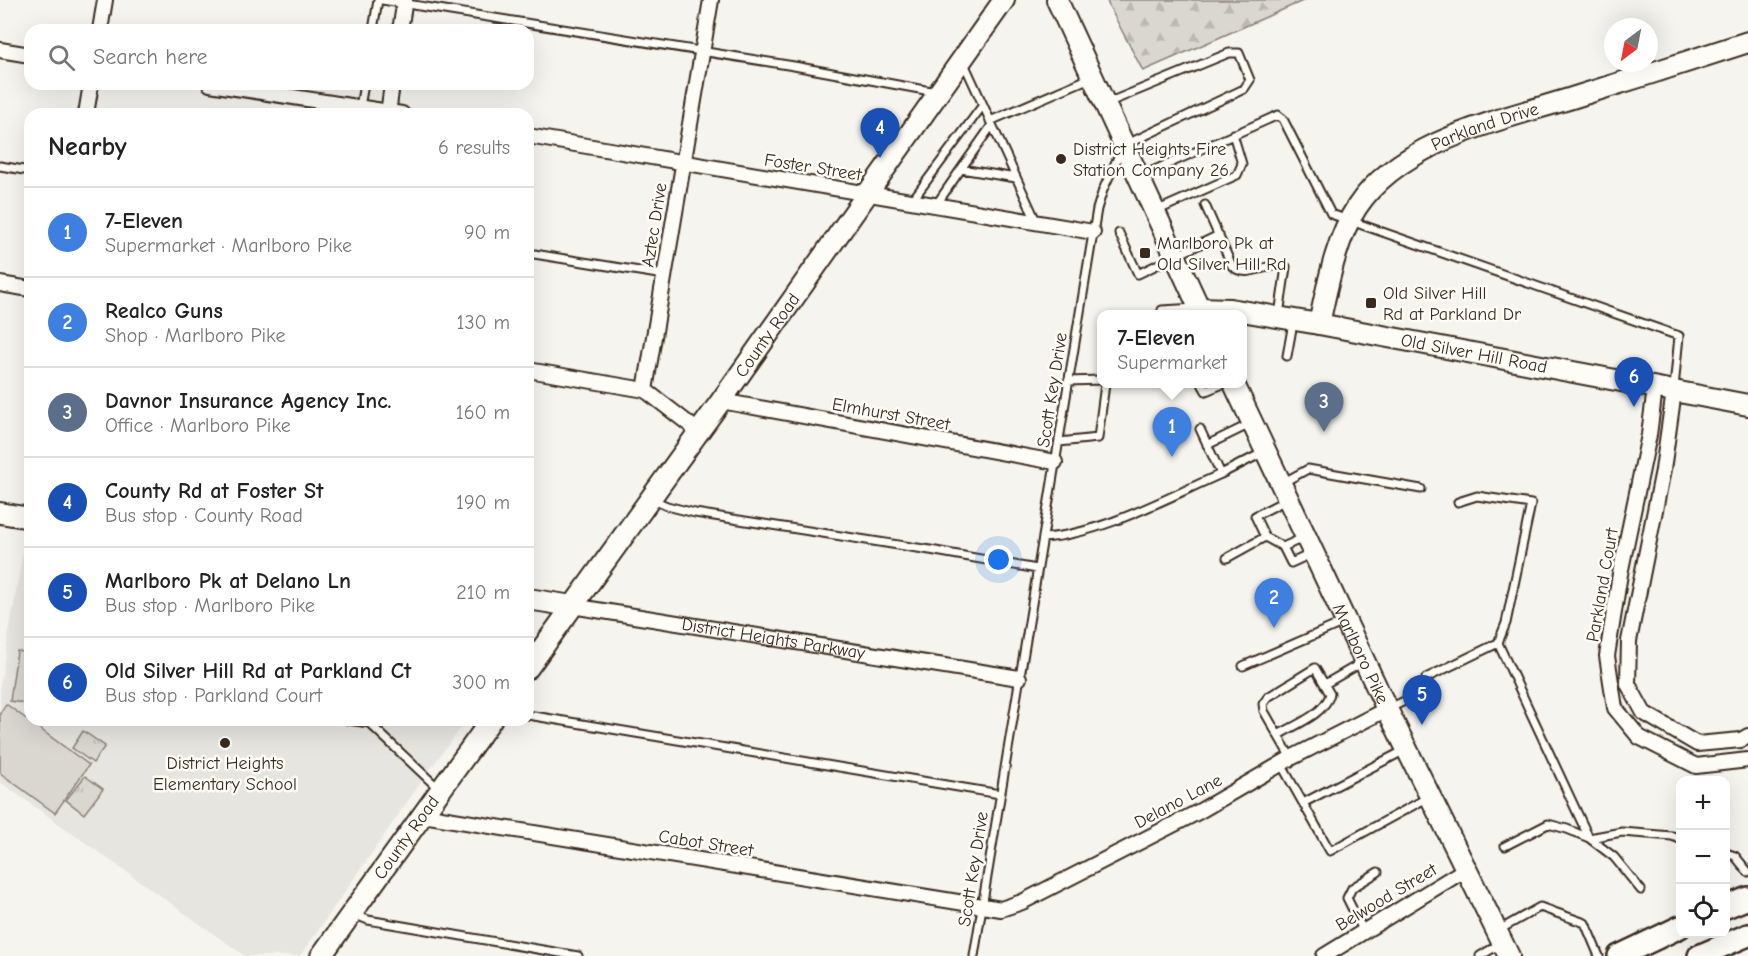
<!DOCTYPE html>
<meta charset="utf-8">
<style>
body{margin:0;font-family:"Comic Neue",sans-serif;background:#f2f2f2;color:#222}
.controls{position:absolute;right:18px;bottom:18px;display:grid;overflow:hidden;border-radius:12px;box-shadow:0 6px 24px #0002}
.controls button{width:54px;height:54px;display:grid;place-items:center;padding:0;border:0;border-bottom:2px solid #e0e0e0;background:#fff;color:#222;font:30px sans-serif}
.compass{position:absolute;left:1604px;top:18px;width:54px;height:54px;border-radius:50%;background:#fff;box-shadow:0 6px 24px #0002;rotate:212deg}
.you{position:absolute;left:999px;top:560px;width:21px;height:21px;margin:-15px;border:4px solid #fff;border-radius:50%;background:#1a73e8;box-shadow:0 0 0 9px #1a73e833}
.badge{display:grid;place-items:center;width:39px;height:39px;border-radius:50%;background:#2563eb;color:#fff;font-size:20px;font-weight:700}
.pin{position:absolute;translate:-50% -50px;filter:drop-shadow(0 2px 3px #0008)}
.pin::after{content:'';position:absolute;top:32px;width:21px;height:18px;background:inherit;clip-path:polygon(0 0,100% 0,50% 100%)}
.popup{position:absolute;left:1097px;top:310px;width:150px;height:78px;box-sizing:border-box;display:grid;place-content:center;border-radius:12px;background:#fff;filter:drop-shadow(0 2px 4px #0005);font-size:20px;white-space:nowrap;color:#767676}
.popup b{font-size:22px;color:#222}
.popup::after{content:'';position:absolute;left:50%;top:100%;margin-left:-12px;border:12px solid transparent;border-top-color:#fff}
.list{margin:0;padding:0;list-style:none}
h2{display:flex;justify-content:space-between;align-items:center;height:78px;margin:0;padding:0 24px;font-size:26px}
h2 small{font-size:20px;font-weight:400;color:#767676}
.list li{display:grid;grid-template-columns:39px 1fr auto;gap:18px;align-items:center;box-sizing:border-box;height:90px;padding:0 24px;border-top:2px solid #e0e0e0}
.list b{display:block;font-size:22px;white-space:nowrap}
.list p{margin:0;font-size:20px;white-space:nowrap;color:#767676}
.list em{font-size:20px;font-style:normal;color:#767676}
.icon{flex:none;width:33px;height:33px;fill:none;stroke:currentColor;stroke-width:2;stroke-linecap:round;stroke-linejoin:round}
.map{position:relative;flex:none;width:1748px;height:956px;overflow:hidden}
.search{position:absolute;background:#fff;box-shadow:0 6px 24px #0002;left:24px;top:24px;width:510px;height:66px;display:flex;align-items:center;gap:15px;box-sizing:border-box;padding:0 21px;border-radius:18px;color:#767676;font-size:22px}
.panel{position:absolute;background:#fff;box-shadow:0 6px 24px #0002;left:24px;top:108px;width:510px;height:618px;border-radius:18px}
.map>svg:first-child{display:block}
</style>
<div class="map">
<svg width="1748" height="956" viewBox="0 0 1748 956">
<defs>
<pattern id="forest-firs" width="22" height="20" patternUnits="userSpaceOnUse" patternTransform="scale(1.5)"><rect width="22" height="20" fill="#dad6d0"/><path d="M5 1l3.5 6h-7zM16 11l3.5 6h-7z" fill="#bcb8b2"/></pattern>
<pattern id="park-tufts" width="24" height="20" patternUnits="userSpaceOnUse" patternTransform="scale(1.5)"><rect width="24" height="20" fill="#dad6d0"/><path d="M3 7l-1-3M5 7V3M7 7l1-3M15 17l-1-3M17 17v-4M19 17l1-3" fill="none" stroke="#bcb8b2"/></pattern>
</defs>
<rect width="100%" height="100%" fill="#f5f4ee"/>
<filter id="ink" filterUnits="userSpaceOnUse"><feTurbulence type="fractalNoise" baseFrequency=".0167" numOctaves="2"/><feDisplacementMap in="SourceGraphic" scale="12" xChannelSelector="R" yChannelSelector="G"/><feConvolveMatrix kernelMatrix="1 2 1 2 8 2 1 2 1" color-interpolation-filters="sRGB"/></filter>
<g filter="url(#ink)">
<path fill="#e7e5df" d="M26,533H30V720H467L433,765L300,956H245L0,782V686Z"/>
<path fill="#dad6d0" stroke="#8a8077" stroke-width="1.5" d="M17,651L30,653V704L10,701Z
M6,704L89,765L55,813L0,773V713Z"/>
<path fill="url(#forest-firs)" stroke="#8a8077" stroke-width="1.5" d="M1107,0H1305L1143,71L1108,4Z"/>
<path fill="url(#park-tufts)" stroke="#8a8077" stroke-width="1.5" d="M83,731L105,746L93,763L72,748Z
M85,776L103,789L84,814L66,800Z"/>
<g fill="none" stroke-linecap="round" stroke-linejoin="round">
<defs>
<path id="lane" d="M382,0L794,66L936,92
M373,30L378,0
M963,61L1037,223
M360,107L364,84
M990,121L1090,78
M0,166L30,171
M961,169L992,125
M1141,176L1278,115L1283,119L1331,214L1679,336L1674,388
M911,202L983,105
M936,205L961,169L1016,178
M1205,205L1232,266C1248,281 1268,260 1286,267L1279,315
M1156,211L1237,175L1242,164L1233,134
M1119,233L1138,274L1219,235
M528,253L664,275
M1164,314L1162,310L1196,308
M1287,356L1293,323
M1068,381L1102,380
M1202,384L1206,391L1223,384
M1059,442L1098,438L1105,384
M1207,445L1250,424
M1221,474L1264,452
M1284,482L1308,469L1421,489
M651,499L667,506L695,513L930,550L1037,569
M1286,500L1255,516L1265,537L1283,547L1305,537
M1043,538C1102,534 1166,498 1221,474L1200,429
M1283,547L1291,563L1313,553
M1227,558L1265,537
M1498,643L1589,838L1622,832L1672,836L1680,839
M1243,666L1344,622
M1426,678L1498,643L1506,623L1531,504L1477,496L1458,502
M1325,684L1363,662
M1390,708L1431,688
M528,715L1000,794
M348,720L369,723
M366,720L439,789
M1278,735C1295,725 1325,714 1330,694L1315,668L1268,697L1263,704L1264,711L1291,758
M1281,764L1330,851L1427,798
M1303,803L1405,750
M1505,846L1548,824L1567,829L1589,838L1614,857L1641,890
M1726,853L1735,856L1748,872
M353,914L368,920L578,956
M1499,930L1540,907L1585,923L1599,956
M1364,932L1347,898L1352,888L1378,872
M974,956L1097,209L1103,190L1123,146L1244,89L1250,80L1239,53H1229L1107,103
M1480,956L1500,944"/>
<g id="street">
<path d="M100,30L105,0"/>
<path d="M400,30L405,0"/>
<path d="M0,50L30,55"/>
<path d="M210,84L402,114"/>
<path d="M86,114L91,84"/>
<path d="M388,114L392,84"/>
<path d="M528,136L1093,232"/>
<path d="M0,284L30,289"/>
<path d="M528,370L645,390"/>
<path d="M1655,388L1649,435L1620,574L1607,656L1615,708L1639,737L1696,766L1748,760"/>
<path d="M1674,391L1663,470L1629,641L1628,684L1644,713L1697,744L1741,740L1748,736"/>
<path d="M721,401L1055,462"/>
<path d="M698,431L645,390L711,0"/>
<path id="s1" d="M572,606L1019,678"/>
<path d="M423,815L1001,909L1022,902L1200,811L1291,758L1387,709"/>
<path d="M1324,956L1466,869"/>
</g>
<g id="secondary">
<path d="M1057,0L1202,314"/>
<path id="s2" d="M1199,308L1230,309L1319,324L1748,405"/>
<path id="s3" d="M1319,324C1327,288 1336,238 1357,207C1401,140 1502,120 1575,97C1633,79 1690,61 1748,42"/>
<path id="s4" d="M1234,384L1387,709L1509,956"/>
<path d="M0,513L30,518"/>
<path d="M528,599L572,606"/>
<path id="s5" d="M528,668L721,401L1004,0"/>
<path id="s6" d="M321,956L491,720"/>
</g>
<path id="primary" d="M1726,907L1748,898
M1619,956L1680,927
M1699,956L1748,935"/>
</defs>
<use href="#lane" stroke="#3b2a1e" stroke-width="11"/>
<use href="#street" stroke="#3b2a1e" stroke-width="18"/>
<use href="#secondary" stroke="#3b2a1e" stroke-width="24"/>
<use href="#primary" stroke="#3b2a1e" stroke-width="26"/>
<use href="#lane" stroke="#fdfcf7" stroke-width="7"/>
<use href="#street" stroke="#fdfcf7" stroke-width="14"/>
<use href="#secondary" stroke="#fdfcf7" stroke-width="20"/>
<use href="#primary" stroke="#fdfcf7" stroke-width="21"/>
</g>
</g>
<g fill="#3b2a1e" stroke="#fdfcf7" stroke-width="2">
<circle cx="1061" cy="159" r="6"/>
<rect x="1139" y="247" width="12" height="12" rx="3"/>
<rect x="1365" y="297" width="12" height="12" rx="3"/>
<circle cx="225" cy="743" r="6"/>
</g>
<g text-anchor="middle" stroke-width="5" stroke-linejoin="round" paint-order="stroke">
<g font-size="18" fill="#3b2a1e" stroke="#fdfcf7">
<text dy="6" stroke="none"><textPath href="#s3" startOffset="278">Parkland Drive</textPath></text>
<text transform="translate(813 167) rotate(9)" y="6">Foster Street</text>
<text transform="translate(654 225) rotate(-81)" y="6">Aztec Drive</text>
<text dy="6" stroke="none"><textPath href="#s5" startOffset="410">County Road</textPath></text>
<text dy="6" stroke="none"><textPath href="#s2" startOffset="279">Old Silver Hill Road</textPath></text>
<text transform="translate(1052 390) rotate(-81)" y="6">Scott Key Drive</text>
<text transform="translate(891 414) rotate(10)" y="6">Elmhurst Street</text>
<text transform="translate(1602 585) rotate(-80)" y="6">Parkland Court</text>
<text dy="6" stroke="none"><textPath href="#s1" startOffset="204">District Heights Parkway</textPath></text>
<text dy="6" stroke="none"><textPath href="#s4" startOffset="298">Marlboro Pike</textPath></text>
<text transform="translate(1178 801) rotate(-28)" y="6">Delano Lane</text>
<text dy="6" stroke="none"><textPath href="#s6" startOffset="146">County Road</textPath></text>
<text transform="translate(706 843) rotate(9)" y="6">Cabot Street</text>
<text transform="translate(973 869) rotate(-81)" y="6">Scott Key Drive</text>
<text transform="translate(1386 897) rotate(-31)" y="6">Belwood Street</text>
</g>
<g font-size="18" fill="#3b2a1e" stroke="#fdfcf7" text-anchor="start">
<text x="1073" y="155">District Heights Fire<tspan x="1073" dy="21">Station Company 26</tspan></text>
<text x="1157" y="249">Marlboro Pk at<tspan x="1157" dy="21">Old Silver Hill Rd</tspan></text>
<text x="1383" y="299">Old Silver Hill<tspan x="1383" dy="21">Rd at Parkland Dr</tspan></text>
<text x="225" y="769" text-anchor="middle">District Heights<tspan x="225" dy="21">Elementary School</tspan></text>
</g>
</g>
</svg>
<div class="controls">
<button>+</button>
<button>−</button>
<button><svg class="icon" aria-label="locate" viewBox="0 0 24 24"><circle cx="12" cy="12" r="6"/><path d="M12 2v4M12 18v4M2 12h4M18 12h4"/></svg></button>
</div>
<svg class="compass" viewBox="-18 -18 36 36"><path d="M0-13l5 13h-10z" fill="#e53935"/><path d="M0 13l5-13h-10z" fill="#767676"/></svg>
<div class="you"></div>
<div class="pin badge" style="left:1172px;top:457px;background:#3f7fe0">1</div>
<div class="popup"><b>7-Eleven</b>Supermarket</div>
<div class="pin badge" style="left:1274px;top:628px;background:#3f7fe0">2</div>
<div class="pin badge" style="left:1324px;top:432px;background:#5c6f8a">3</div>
<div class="pin badge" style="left:880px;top:158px;background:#1a4fb4">4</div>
<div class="pin badge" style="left:1422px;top:725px;background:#1a4fb4">5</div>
<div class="pin badge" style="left:1634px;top:407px;background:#1a4fb4">6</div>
<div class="search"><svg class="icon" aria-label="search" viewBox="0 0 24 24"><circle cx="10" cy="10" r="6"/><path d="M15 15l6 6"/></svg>Search here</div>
<section class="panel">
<h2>Nearby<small>6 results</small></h2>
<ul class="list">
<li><span class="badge" style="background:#3f7fe0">1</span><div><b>7-Eleven</b><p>Supermarket · Marlboro Pike</p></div><em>90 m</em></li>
<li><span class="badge" style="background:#3f7fe0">2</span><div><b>Realco Guns</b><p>Shop · Marlboro Pike</p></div><em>130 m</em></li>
<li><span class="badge" style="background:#5c6f8a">3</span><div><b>Davnor Insurance Agency Inc.</b><p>Office · Marlboro Pike</p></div><em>160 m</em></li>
<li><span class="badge" style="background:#1a4fb4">4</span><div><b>County Rd at Foster St</b><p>Bus stop · County Road</p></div><em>190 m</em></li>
<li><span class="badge" style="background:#1a4fb4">5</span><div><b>Marlboro Pk at Delano Ln</b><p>Bus stop · Marlboro Pike</p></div><em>210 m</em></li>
<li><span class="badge" style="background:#1a4fb4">6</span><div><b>Old Silver Hill Rd at Parkland Ct</b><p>Bus stop · Parkland Court</p></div><em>300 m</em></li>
</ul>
</section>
</div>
